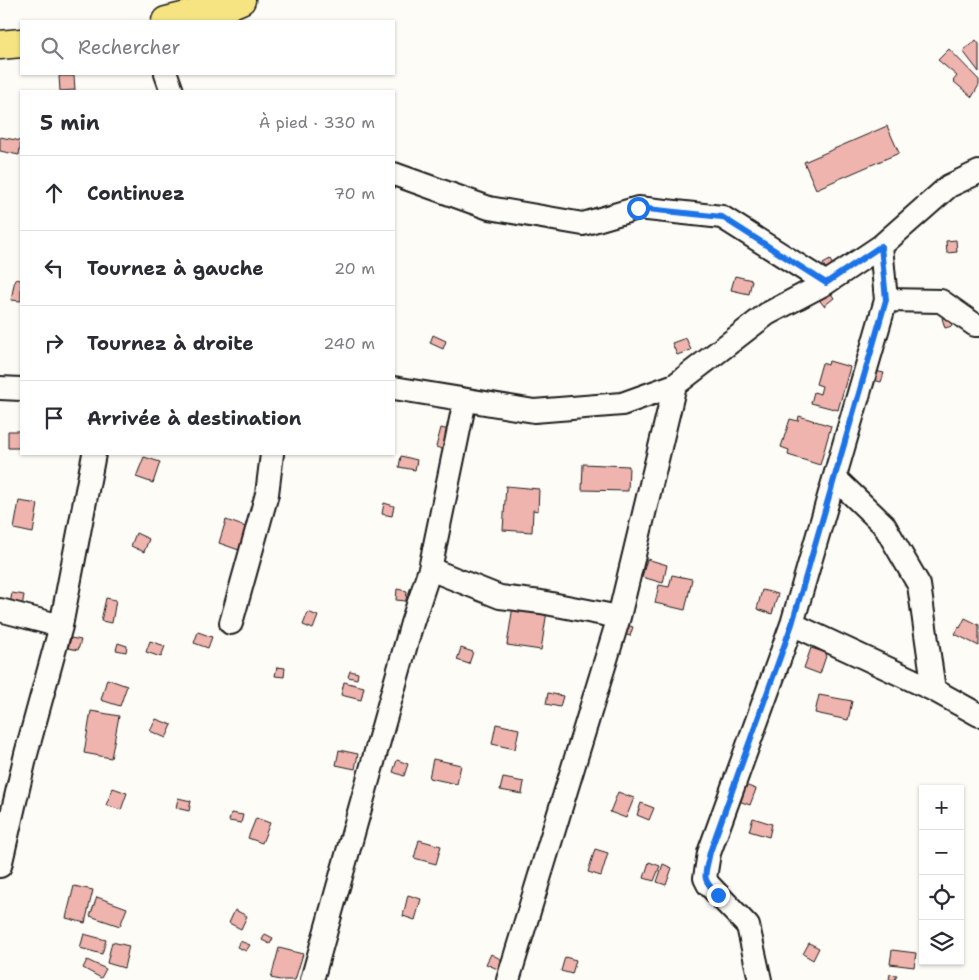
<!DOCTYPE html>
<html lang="fr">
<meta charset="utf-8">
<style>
body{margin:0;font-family:"Shantell Sans",sans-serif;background:#f2f2f3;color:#2b2b33}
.controls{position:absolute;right:15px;bottom:15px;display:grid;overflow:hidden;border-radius:0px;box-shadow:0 1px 4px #0004}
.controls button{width:45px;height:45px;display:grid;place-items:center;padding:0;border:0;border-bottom:1px solid #e1e1e2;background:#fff;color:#2b2b33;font:25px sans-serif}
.stop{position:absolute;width:15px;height:15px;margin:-11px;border:4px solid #1a73e8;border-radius:50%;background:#fff}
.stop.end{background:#1a73e8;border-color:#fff;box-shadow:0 1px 5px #0008}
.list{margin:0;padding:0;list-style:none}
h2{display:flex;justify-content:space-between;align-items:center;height:65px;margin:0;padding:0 20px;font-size:21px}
h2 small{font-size:16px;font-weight:400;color:#7c7c81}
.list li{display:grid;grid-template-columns:32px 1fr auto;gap:15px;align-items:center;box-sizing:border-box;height:75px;padding:0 20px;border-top:1px solid #e1e1e2}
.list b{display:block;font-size:19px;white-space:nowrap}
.list em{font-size:16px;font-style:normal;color:#7c7c81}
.icon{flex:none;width:28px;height:28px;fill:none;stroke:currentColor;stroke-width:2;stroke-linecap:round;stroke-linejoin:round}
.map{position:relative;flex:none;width:979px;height:980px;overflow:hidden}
.search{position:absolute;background:#fff;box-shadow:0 1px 4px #0004;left:20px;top:20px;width:375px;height:55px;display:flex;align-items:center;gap:12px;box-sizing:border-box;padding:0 18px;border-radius:0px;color:#7c7c81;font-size:19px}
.panel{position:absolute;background:#fff;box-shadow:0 1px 4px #0004;left:20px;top:90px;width:375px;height:365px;border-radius:0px}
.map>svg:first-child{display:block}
</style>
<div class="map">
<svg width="979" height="980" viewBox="0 0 979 980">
<rect width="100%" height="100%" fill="#fdfcf7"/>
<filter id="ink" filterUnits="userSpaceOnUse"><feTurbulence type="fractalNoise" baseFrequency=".02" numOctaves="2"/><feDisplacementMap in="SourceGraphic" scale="10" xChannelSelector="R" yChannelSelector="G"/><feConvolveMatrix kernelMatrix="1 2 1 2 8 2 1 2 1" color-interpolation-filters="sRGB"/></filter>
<g filter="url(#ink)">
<path fill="#efb4ad" stroke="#1c1c1c" d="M976,40L979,44V72L963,51Z
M949,49L979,80V85L972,97L953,81L957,76L938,60Z
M59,76H74L75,90L60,91Z
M887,126L899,153L816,189L804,162Z
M0,137L21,141L19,155L0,151Z
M956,240L957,252L947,253L946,241Z
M830,260L835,269L828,273L823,264Z
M735,276L752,280L749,294L731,290Z
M15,279L21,280V301L11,300Z
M828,289L834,298L824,306L817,297Z
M949,316L952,326L945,328L942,318Z
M433,335L446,341L443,349L430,343Z
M686,338L691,350L677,355L672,343Z
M829,361L850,367L838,410L811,403L814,392L820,394L822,386L816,384L822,363L828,365Z
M875,371L884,373L881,382L873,380Z
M799,416L831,426L820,465L788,455L789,450L781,447L790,419L798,421Z
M441,428L453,431L448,451L436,447Z
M8,431H21V448H8Z
M401,456L417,460L415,470L399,467Z
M144,457L160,462L153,483L136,477Z
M583,464L629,466L628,491L582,490Z
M506,486L539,489L538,511L533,510L532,532L503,530Z
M19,501L38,504L33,533L14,529Z
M384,503L394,506L392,516L382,514Z
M226,520L246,527L239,550L219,543Z
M136,533L149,539L144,552L131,546Z
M647,559L667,565L663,583L642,577Z
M672,575L692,579L685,610L655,603L659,585L669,587Z
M397,589L407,591L406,601L396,600Z
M762,590L778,594L772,614L757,609Z
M12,593L24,595L22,607L10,604Z
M106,598L116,600L112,623L101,621Z
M513,606L547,611L541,650L507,645Z
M308,612L318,616L313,629L303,625Z
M965,618L979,625V646L955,634L959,627L960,628Z
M622,623L633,627L630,636L619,632Z
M198,632L212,637L208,648L194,643Z
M71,638L81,640L78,650L68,648Z
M150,641L165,646L161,657L146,652Z
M118,643L127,646L126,652L116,650Z
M461,648L473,652L469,664L457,660Z
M811,648L827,653L820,674L804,668Z
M277,667L285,668L284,677L275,676Z
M350,671L358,673L357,679L348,677Z
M107,679L127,686L120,706L101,700Z
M344,682L364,687L361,700L341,695Z
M548,693L563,696L560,707L546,704Z
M819,695L852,701L848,720L815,713Z
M91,711L119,716L111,758L84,753Z
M156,719L172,725L166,738L150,731Z
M496,724L519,729L515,749L492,744Z
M339,750L358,754L355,769L336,765Z
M433,759L461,765L457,784L429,778Z
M397,760L408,764L404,776L393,772Z
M503,778L524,782L522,794L500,790Z
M742,784L756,789L750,805L736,800Z
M113,788L127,793L121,810L106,805Z
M618,792L634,798L626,818L610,812Z
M178,798L191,801L189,811L176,808Z
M641,803L654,808L649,820L637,815Z
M231,813L243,815L241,823L229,821Z
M256,818L270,823L262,843L248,838Z
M753,818L772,824L769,837L749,831Z
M419,840L441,846L436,864L414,858Z
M595,849L608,853L601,876L588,872Z
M649,862L660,866L654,881L644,878Z
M663,864L672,868L666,885L657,882Z
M74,886L93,890L85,923L66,918Z
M408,895L421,899L415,920L403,916Z
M97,897L127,908L120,926L90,916Z
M235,910L247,916L241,929L229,923Z
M84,934L106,940L102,954L80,948Z
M265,934L273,938L270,944L262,940Z
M240,941L250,945L246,951L237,947Z
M112,942L129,946L124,968L107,963Z
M809,943L819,948L813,960L803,954Z
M279,948L303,954L295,980H280L271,978Z
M892,950L916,953L914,967L890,964Z
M491,954L504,961L500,970L486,964Z
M565,957L576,960L572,974L561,971Z
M87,960L106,969L101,978L83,968Z
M890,974L897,975L895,980H889Z"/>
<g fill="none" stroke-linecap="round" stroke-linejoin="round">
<defs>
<path id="street" d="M166,74L172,91
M394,174L489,208L583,224L638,208L722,217L826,283
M886,300L941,301L975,325H979
M0,388L21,389
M394,388L534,411L622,404L675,385L767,314L826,283L881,246L949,186L979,172
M835,478L884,525L919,585L934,690
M430,569L500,597L541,602L619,617
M0,610L61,626
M231,623L267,494L272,454
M792,624L934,690L979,715
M0,866L26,754L61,626L94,454
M312,980L412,623L430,569L465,400
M508,980L619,617L675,385
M760,980L748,926L708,884L705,878L709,853L792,624L886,300L881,246"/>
<path id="highway" d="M166,21L227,6L241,0
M0,45L21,43"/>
</defs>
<use href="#street" stroke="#1c1c1c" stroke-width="26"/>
<use href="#highway" stroke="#1c1c1c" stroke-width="31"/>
<use href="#street" stroke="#fdfcf7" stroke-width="22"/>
<use href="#highway" stroke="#f6e381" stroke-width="28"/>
</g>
</g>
<g fill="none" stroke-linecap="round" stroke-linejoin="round" filter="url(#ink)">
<path stroke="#1a73e8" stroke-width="6" d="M638,208L722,217L826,283L881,246L886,300L792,624L710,852C705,877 700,877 718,895"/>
</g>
</svg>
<div class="controls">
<button>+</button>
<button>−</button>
<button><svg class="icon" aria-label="locate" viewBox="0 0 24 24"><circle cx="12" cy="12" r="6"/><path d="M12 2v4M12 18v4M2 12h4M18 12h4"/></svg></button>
<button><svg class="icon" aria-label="layers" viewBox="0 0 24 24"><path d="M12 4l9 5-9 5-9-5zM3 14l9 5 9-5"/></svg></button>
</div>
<div class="stop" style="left:638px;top:208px"></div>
<div class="stop end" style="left:718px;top:895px"></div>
<div class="search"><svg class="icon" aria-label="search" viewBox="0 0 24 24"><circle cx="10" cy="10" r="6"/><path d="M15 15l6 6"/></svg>Rechercher</div>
<section class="panel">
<h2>5 min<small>À pied · 330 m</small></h2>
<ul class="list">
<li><svg class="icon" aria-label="ahead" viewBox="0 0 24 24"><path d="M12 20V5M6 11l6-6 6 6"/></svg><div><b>Continuez</b></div><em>70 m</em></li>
<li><svg class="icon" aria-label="left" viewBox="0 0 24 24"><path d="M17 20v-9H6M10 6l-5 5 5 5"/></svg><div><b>Tournez à gauche</b></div><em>20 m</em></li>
<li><svg class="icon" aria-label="right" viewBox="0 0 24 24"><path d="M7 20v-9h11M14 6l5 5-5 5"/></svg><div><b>Tournez à droite</b></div><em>240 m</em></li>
<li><svg class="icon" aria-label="arrive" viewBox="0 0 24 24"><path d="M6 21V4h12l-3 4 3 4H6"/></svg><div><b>Arrivée à destination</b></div></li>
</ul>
</section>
</div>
